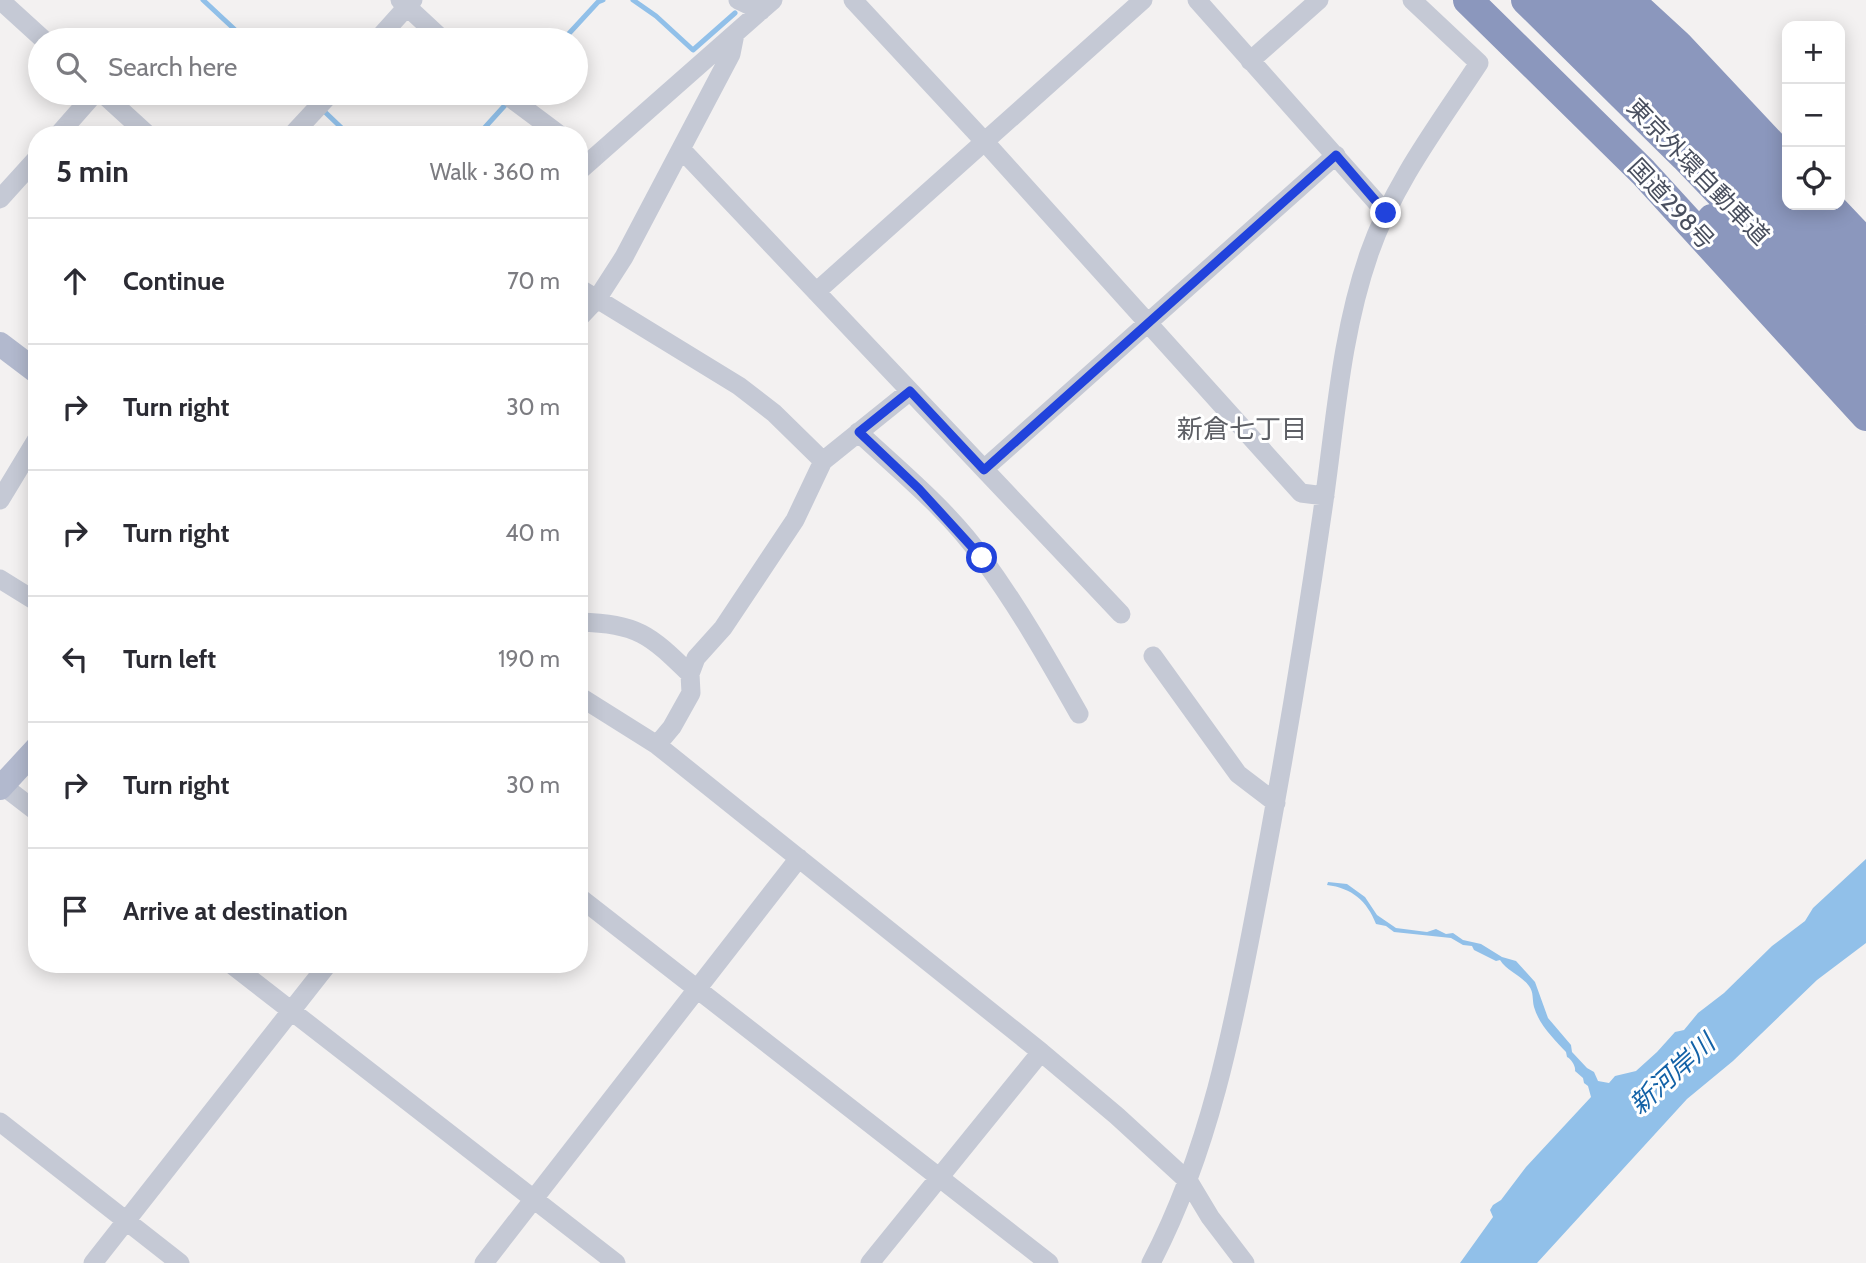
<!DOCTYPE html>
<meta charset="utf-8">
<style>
body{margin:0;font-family:Cabin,"Noto Sans JP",sans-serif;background:#f7f7f7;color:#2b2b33}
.controls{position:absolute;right:21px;top:21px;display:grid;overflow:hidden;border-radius:14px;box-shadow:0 4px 18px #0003}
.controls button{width:63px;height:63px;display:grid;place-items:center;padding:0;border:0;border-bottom:2px solid #e1e1e2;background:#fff;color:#2b2b33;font:35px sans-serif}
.stop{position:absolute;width:21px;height:21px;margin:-16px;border:5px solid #2143dc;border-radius:50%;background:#fff}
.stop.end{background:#2143dc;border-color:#fff;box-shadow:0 2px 7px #0008}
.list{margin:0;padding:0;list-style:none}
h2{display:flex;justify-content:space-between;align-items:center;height:91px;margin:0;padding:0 28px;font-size:30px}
h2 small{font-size:23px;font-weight:400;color:#7c7c81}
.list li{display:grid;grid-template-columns:46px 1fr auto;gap:21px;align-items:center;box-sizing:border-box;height:126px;padding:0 28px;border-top:2px solid #e1e1e2}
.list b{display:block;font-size:26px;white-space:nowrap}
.list em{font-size:23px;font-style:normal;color:#7c7c81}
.icon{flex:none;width:38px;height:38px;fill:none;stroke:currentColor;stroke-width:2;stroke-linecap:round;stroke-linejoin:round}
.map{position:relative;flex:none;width:1866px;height:1263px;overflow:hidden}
.search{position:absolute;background:#fff;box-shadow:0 4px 18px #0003;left:28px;top:28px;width:560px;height:77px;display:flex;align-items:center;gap:18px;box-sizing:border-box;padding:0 24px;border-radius:38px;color:#7c7c81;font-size:26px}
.panel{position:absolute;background:#fff;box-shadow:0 4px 18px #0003;left:28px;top:126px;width:560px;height:847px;border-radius:28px}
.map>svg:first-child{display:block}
</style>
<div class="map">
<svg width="1866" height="1263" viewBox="0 0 1866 1263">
<rect width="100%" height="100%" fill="#f3f1f1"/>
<path fill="#91c0e9" d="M1866,859V943L1817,980L1733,1061L1687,1099L1537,1263H1460L1493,1217L1490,1210L1493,1205L1501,1200L1526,1167L1591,1097L1588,1086L1584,1083L1583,1078L1575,1071C1576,1066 1571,1059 1567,1057L1566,1052C1555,1040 1539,1025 1534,1007C1532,999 1534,993 1529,986C1521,975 1507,971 1500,960L1496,961L1474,950L1472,946L1463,945L1451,938L1394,932L1386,926L1376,924C1367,901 1352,888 1327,885L1328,882L1347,884L1365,897L1377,915L1396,928L1427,932L1436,929L1446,934L1453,933L1463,940L1481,944L1502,957L1516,961L1535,982L1548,1018L1571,1045L1572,1052L1587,1068L1594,1072L1598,1081L1609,1083L1615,1076L1636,1071L1657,1052L1675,1032L1684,1030L1698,1013L1724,993L1772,946L1805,921L1813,908Z"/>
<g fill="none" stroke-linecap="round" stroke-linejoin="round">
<path stroke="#91c0e9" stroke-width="5" d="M203,0L246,40
M633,0L656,16L693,50L735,13
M563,40L598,2L603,0
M303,93L311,100
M326,113L349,135
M478,135L507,103"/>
<path stroke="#c5c9d5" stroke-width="19" d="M0,0L44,40
M400,0L443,40
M738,0L761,11
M853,0L984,141L1301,493L1325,496
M1197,0L1386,213
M377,40L413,0
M1250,61L1319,0
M102,93L148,135
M504,93L560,135
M58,135L95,93
M292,135L331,93
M681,149L1121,614
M579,171L773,0
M0,199L37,158
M579,288L739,386L774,413L823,461
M816,292L1143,0
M579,318L597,299L624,257L731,54L735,34
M858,432C901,472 949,511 983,559C1019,608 1049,661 1079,714
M984,469L1336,155
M0,500L37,439
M0,579L37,602
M579,622C638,624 649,634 690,674
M1153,656L1238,774L1276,803
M579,696L657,745L1041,1052L1117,1116L1189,1182L1210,1217L1245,1263
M657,745L672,727L691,693L690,674L696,658L723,628L795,520L823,461L910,391
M2,785L37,812
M579,897L1049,1263
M231,964L616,1263
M0,1122L180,1263
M93,1263L328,964
M484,1263L799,858
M870,1263L1041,1052
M1151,1263C1209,1152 1233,1029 1256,907C1281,777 1303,646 1322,515C1335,428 1340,337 1369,254C1393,184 1439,124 1479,63L1412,0"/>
<path stroke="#b2b9ce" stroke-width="24" d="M0,344L37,372
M0,788L37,748"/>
<path stroke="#8b97bd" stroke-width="30" d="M1468,0L1643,172L1866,416
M1526,0L1685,157L1866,346
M1562,0L1696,133L1866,309
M1598,0L1787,192
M1629,0L1678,45L1787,161
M1800,205L1866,275
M1829,205L1866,244
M1712,219L1866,379"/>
</g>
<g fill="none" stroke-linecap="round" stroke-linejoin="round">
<path stroke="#2143dc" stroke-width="9" d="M982,558L919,489L859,432L910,391L984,470L1336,155L1386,213"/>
</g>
<g text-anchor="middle" stroke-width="6" stroke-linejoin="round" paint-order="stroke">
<g font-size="24" fill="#494f5e" stroke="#fff">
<text transform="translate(1698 172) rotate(46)" y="8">東京外環自動車道</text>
<text transform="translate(1671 204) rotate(47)" y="8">国道298号</text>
</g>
<g font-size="26" fill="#5d5f65" stroke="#fff">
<text x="1242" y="438">新倉七丁目</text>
</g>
<g font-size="26" font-style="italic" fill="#1362a7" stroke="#fff">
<text transform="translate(1672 1074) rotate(-42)" y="9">新河岸川</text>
</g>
</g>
</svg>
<div class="controls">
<button>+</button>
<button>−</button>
<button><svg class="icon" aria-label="locate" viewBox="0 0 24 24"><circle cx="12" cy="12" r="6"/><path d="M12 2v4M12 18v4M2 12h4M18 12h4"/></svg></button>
</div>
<div class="stop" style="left:982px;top:558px"></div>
<div class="stop end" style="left:1386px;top:213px"></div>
<div class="search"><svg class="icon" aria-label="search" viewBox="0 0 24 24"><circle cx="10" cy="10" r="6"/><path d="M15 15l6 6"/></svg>Search here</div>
<section class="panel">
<h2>5 min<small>Walk · 360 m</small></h2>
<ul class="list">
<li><svg class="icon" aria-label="ahead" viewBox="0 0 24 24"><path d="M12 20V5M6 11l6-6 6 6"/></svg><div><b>Continue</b></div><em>70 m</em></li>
<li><svg class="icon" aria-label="right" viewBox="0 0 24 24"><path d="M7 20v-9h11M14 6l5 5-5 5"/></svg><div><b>Turn right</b></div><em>30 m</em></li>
<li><svg class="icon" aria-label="right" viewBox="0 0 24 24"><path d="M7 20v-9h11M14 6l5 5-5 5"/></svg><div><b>Turn right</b></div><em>40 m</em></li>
<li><svg class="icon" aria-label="left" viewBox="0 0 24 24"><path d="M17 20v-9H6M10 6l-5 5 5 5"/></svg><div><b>Turn left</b></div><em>190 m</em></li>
<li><svg class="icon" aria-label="right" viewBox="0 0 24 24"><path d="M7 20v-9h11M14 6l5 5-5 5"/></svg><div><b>Turn right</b></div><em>30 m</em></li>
<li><svg class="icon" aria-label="arrive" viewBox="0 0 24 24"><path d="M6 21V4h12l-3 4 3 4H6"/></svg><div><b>Arrive at destination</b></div></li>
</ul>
</section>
</div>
